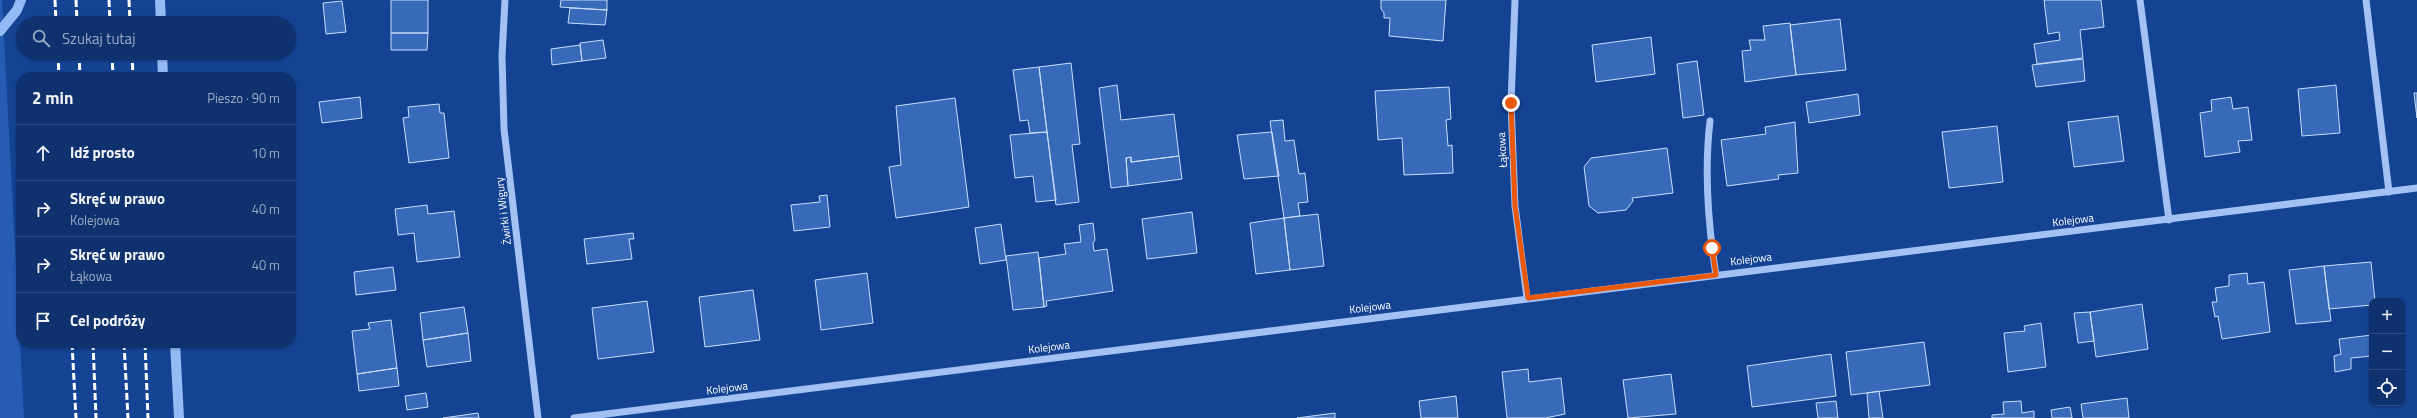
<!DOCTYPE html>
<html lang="pl">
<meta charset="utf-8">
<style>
body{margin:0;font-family:"Titillium Web",sans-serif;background:#1d3e76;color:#f1f3f6}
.controls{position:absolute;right:12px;bottom:12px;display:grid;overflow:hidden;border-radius:8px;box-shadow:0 1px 3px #0004}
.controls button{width:36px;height:36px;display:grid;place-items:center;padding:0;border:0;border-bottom:1px solid #2f4d81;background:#0f326e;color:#f1f3f6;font:20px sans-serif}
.stop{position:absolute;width:12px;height:12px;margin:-9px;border:3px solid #ea580c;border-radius:50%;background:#fff}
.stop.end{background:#ea580c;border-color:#fff;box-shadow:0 1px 4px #0008}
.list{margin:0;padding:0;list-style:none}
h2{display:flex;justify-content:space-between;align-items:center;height:52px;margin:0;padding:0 16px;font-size:17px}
h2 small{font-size:13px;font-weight:400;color:#9baac2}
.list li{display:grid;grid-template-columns:26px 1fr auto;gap:12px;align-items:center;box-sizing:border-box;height:56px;padding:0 16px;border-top:1px solid #2f4d81}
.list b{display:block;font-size:15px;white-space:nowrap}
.list p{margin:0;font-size:13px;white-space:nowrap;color:#9baac2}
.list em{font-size:13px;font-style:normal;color:#9baac2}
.icon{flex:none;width:22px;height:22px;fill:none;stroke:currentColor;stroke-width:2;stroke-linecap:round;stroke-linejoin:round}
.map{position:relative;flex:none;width:2417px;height:418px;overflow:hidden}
.search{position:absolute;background:#0f326e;box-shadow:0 1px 3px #0004;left:16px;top:16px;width:280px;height:44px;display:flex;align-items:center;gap:10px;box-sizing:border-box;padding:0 14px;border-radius:22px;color:#9baac2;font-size:15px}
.panel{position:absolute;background:#0f326e;box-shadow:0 1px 3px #0004;left:16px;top:72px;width:280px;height:276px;border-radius:16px}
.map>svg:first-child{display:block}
</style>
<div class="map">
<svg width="2417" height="418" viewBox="0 0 2417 418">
<rect width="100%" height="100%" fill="#144393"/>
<path fill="#265cb2" d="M0,0H2L24,418H0Z"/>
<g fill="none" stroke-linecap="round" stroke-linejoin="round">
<path stroke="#95bbf5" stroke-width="10" d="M160,0L161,23
M0,31L17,10L21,0
M162,53L163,77
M175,343L179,418"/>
</g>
<path fill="#386aba" stroke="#cadefc" d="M391,0H428V33H391Z
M561,0H607V10L560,7Z
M1381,0H1446L1443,41L1389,36L1390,18H1384V13L1381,9Z
M2044,0H2101L2104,27L2080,30L2083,58L2037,64L2034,44L2060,40L2059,32L2048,34Z
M342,1L346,32L326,34L323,3Z
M570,8L607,10L605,25L568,23Z
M1840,19L1846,70L1796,75L1790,25Z
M1790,23L1796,75L1745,82L1742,51L1751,50L1749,40H1765L1763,26Z
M391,33H428L427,50H391Z
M1651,37L1655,74L1596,82L1592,45Z
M603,40L606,58L582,61L580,43Z
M580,45L582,61L552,65L551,49Z
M2083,59L2085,81L2036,87L2032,65Z
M1697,61L1704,115L1683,118L1677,64Z
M1071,63L1080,144L1072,145L1079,202L1056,205L1039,67Z
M1039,67L1047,132L1030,133L1028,120L1020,121L1013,70Z
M1117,85L1121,120L1174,114L1179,156L1131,162V157L1126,158L1128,186L1111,188L1099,88Z
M2336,85L2340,133L2302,136L2298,89Z
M1449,87L1451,119L1446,120L1448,146L1452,145L1453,173L1404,175L1402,138L1378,140L1375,91Z
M2414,93H2417V118Z
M1858,94L1860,115L1809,123L1806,102Z
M360,97L362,118L322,123L319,102Z
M2231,97L2233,109L2248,107L2252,140L2238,141L2240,152L2205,157L2200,113L2212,111L2211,100Z
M955,98L969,207L896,218L889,167L901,165L896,106Z
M439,104L440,113H444L449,158L409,163L403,118L409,117L408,107Z
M2118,116L2124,161L2074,167L2068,122Z
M1283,120L1285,141L1294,140L1299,174L1305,173L1308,202L1298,203L1300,216L1284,218L1270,121Z
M1795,122L1798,173L1778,175L1779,179L1727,186L1721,140L1766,134L1765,127Z
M1997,126L2003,182L1949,188L1942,132Z
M1047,132L1056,200L1036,202L1033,176L1015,178L1010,135Z
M1272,132L1279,176L1244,179L1237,135Z
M1667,148L1673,193L1632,198L1633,201L1626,210L1598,213L1589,206L1584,167L1591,158Z
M1179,156L1182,179L1128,186L1126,158L1131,157V162Z
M827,195L830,227L794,231L791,205L820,202L819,196Z
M427,205L428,214L454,211L460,257L417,262L414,233L398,235L395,209Z
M1192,212L1197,253L1147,259L1142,219Z
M1318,214L1324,266L1290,270L1284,218Z
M1284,218L1290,270L1256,274L1250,223Z
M1093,223L1095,240L1093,243L1094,251L1107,249L1113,291L1046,301L1047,306L1044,307L1039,258L1066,254L1064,244L1081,242L1079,225Z
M1001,224L1006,260L980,264L975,228Z
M633,233L634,239H629L632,259L587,264L584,239Z
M1038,252L1044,307L1013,310L1006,256Z
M2371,262L2375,301H2372V305L2329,309L2324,266Z
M2324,266L2331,321L2296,324L2289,270Z
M393,267L396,290L356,295L354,272Z
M867,273L873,323L821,330L815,280Z
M2247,273L2248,284L2264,282L2270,332L2222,339L2218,316L2215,317L2212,302H2217L2215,288L2229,286V275Z
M753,290L760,340L705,347L699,297Z
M647,301L654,352L598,359L592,308Z
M2142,304L2148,349L2096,357L2090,312Z
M464,307L468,333L423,340L420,313Z
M2090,312L2094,341L2078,343L2074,313Z
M391,320L397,368L357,374L352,331L370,329L368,323Z
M2041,323L2046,367L2008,372L2004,333L2025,331L2024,326Z
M468,333L471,361L427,367L423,340Z
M2372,335V356L2351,358V369L2335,372L2334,356L2341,354L2339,339Z
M1924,342L1930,385L1851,395L1846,352Z
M1831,354L1836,396L1752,407L1747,366Z
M397,368L399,386L359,391L357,374Z
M1528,369L1529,382L1561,378L1565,414L1545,418H1507L1502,372Z
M1671,374L1676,414L1628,418L1623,380Z
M1879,391L1883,418H1869L1867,393Z
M426,393L428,407L407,410L405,396Z
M1456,396L1458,418H1421L1419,401Z
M2127,398L2129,418H2083L2081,404Z
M1836,401L1838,418H1818L1816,403Z
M2021,401L2022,413L2034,411V418H1992V415L2004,414L2003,402Z
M2070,407L2072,418H2052L2051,410Z
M478,413L479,418H443Z
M1335,413V418H1297Z"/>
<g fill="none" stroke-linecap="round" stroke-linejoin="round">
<path stroke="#a3c1f2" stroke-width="7" d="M505,0L502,56L504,129L538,418
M1515,0L1511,103L1515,206L1527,298
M2140,0L2169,220
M2366,0L2389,192
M1710,121C1704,172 1708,224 1716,275
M574,418L2417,188"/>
<path stroke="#fff" stroke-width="3" stroke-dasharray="7 3" stroke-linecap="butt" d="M55,0L56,23
M76,0L77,23
M109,0L110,23
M129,0L130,23
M58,53L59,77
M79,53L80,77
M112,53L113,77
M132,53L133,77
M72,343L76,418
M93,343L96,418
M124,343L128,418
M145,343L148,418"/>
</g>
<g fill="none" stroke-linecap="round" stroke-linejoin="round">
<path stroke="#ea580c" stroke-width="5" d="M1511,103L1515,206L1528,298L1716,275L1712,248"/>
</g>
<g text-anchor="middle" stroke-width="3" stroke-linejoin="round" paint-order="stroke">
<g font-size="11" fill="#fff" stroke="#144393">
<text transform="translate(1502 150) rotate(-93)" y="4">Łąkowa</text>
<text transform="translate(503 211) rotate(-97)" y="4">Żwirki i Wigury</text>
<text transform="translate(2073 220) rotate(-7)" y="4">Kolejowa</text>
<text transform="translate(1751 259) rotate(-7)" y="4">Kolejowa</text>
<text transform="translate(1370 307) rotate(-7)" y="4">Kolejowa</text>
<text transform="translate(1049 347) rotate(-7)" y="4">Kolejowa</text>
<text transform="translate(727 388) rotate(-7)" y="4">Kolejowa</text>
</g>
</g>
</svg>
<div class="controls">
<button>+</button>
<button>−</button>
<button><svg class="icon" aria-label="locate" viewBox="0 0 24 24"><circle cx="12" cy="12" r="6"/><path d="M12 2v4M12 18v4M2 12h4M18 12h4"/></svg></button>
</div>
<div class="stop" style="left:1712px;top:248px"></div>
<div class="stop end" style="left:1511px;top:103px"></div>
<div class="search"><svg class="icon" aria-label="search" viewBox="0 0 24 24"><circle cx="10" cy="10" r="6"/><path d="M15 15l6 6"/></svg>Szukaj tutaj</div>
<section class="panel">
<h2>2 min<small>Pieszo · 90 m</small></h2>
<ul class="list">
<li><svg class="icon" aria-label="ahead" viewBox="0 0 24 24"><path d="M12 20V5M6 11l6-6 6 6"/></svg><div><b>Idź prosto</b></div><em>10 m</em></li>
<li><svg class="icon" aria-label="right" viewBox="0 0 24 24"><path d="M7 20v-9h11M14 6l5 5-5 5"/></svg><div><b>Skręć w prawo</b><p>Kolejowa</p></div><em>40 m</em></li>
<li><svg class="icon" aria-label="right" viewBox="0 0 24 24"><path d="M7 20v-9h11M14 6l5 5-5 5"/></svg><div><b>Skręć w prawo</b><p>Łąkowa</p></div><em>40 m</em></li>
<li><svg class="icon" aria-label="arrive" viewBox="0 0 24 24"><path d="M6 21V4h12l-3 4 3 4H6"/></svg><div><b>Cel podróży</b></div></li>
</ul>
</section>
</div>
